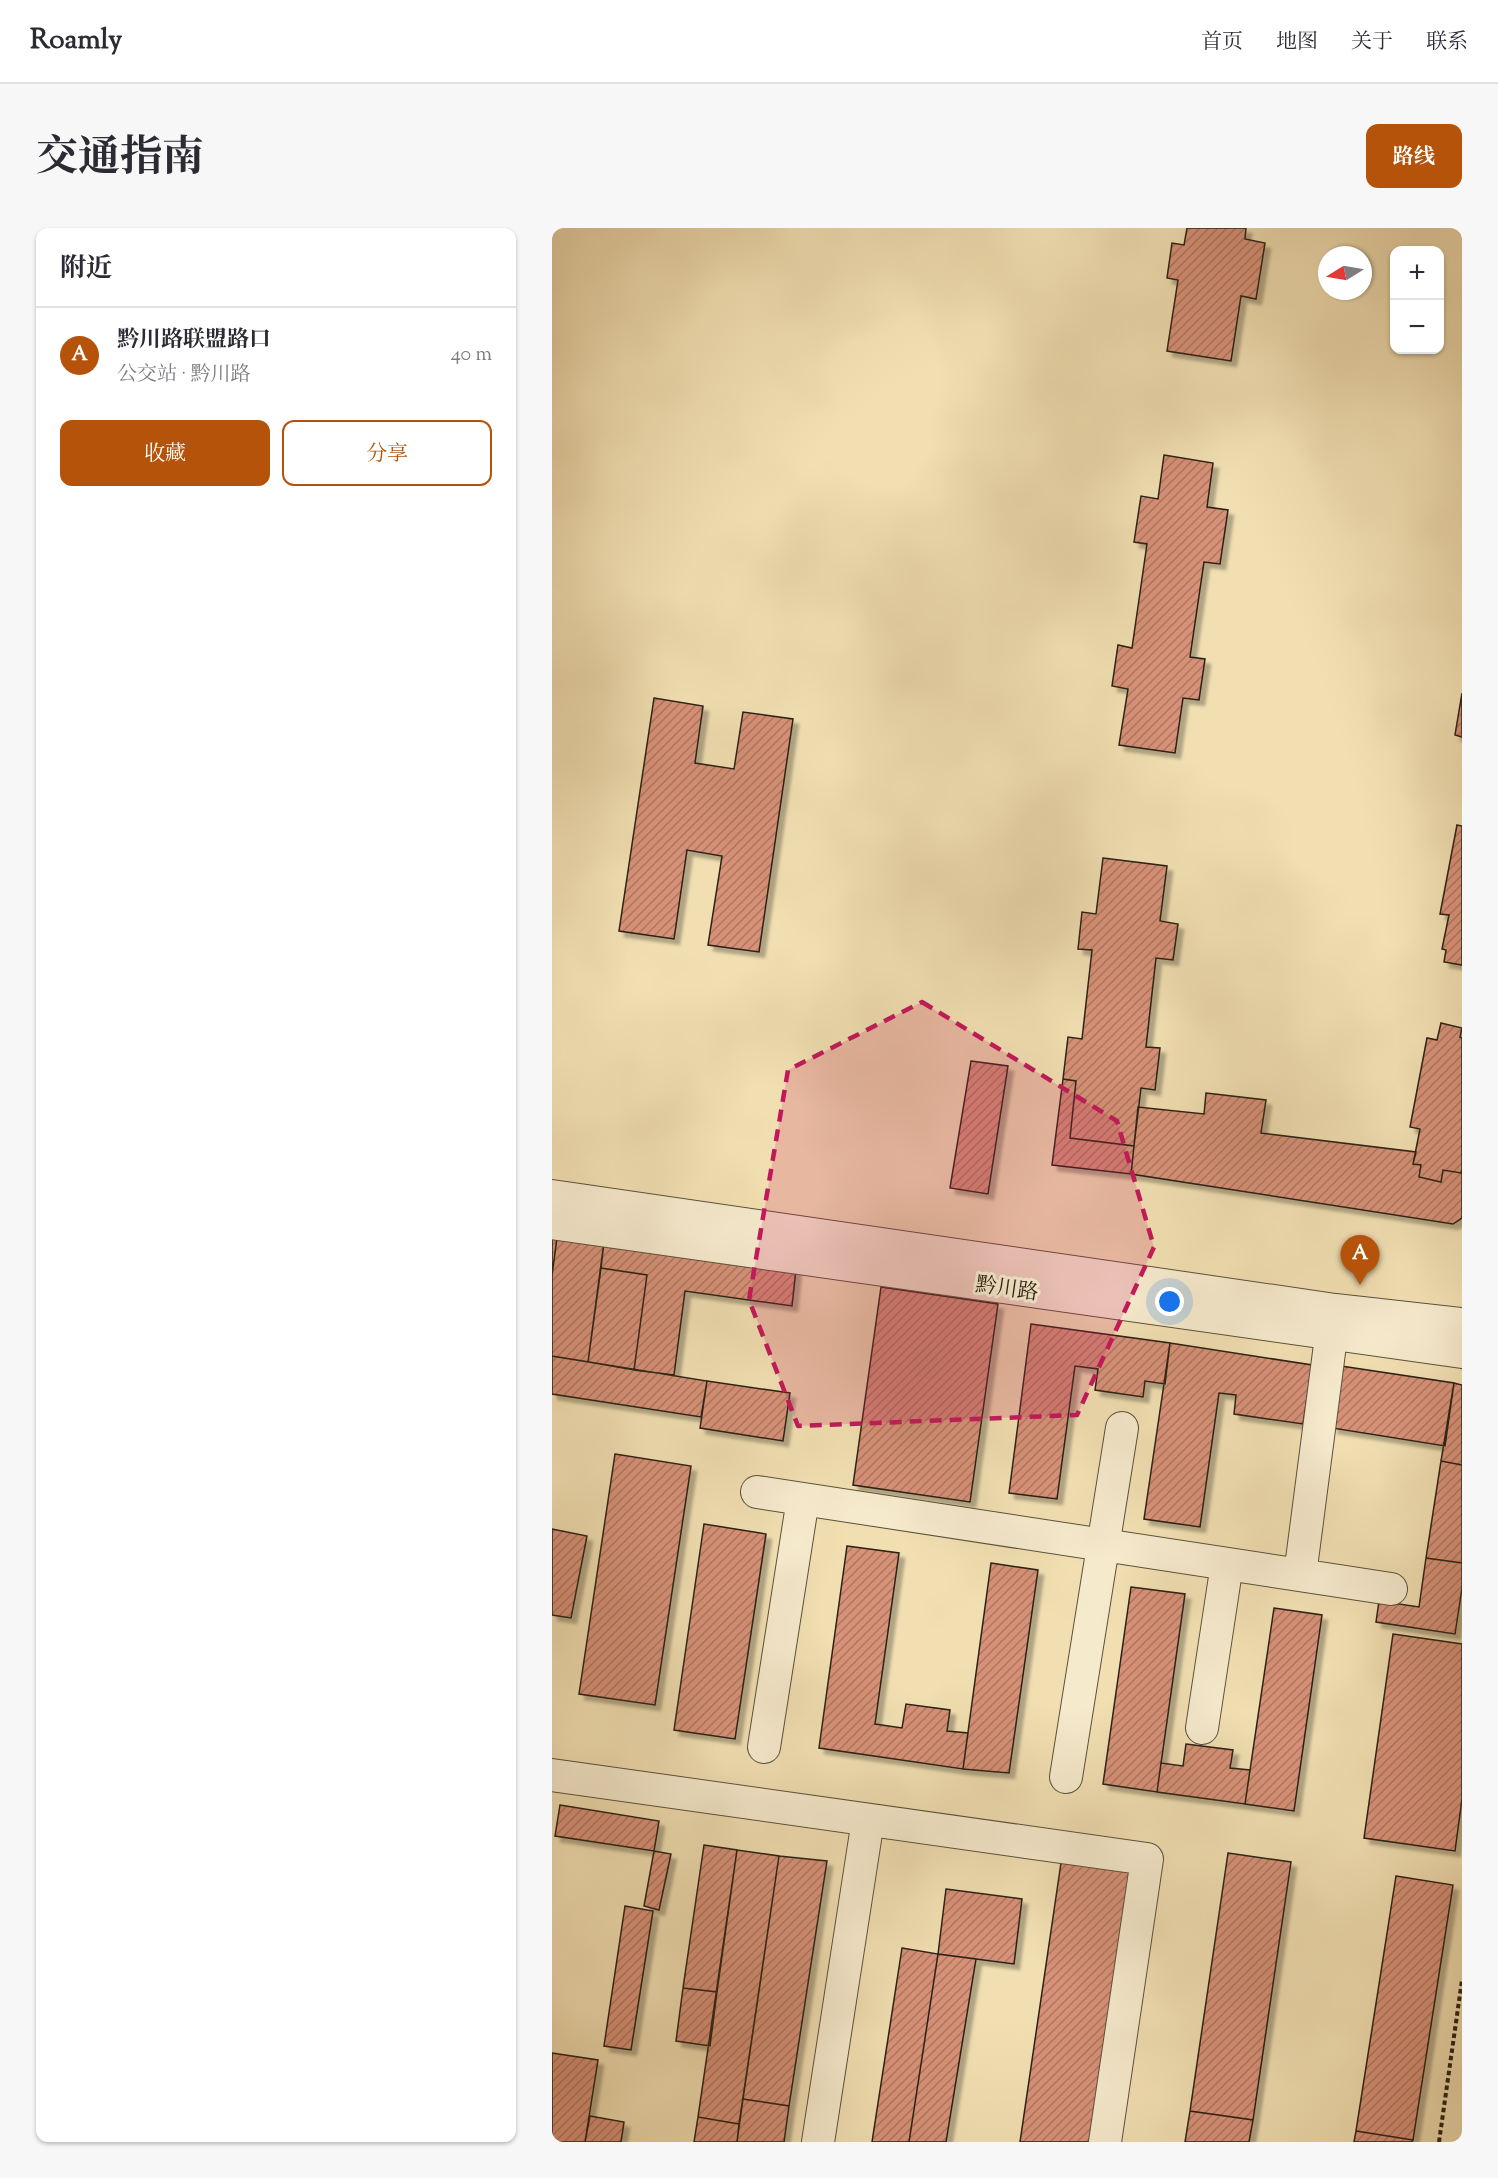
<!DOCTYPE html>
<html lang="zh">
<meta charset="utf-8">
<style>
body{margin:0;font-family:"Sorts Mill Goudy","Noto Serif SC",serif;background:#f7f7f7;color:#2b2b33}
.controls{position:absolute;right:18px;top:18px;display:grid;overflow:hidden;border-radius:12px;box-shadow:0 2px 4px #0004}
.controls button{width:54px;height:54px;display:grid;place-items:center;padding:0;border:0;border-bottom:2px solid #e1e1e2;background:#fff;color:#2b2b33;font:30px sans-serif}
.compass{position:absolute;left:766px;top:18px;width:54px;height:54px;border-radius:50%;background:#fff;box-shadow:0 2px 4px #0004;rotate:259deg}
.you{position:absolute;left:618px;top:1074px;width:21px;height:21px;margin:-15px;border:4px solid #fff;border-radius:50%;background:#1a73e8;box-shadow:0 0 0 9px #1a73e833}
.badge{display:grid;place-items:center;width:39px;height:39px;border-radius:50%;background:#b45309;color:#fff;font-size:20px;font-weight:700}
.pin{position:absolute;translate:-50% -50px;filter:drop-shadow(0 2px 3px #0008)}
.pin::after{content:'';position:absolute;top:32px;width:21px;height:18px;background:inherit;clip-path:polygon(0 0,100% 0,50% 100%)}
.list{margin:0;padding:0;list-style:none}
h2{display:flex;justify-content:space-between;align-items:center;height:78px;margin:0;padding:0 24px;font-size:26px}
h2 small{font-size:20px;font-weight:400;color:#7c7c81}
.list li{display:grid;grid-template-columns:39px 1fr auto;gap:18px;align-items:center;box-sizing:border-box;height:96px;padding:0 24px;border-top:2px solid #e1e1e2}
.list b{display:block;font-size:22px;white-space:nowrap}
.list p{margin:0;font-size:20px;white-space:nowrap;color:#7c7c81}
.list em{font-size:20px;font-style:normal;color:#7c7c81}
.actions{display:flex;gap:12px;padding:18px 24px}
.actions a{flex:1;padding:14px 0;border:2px solid #b45309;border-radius:12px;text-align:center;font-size:21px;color:#b45309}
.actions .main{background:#b45309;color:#fff}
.map{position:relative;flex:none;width:910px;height:1914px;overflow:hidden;border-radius:12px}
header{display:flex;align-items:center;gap:36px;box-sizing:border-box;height:84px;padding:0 30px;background:#fff;border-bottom:2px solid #e1e1e2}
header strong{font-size:28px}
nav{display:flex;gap:33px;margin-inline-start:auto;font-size:21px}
.intro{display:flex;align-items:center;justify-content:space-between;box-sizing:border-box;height:144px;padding:0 36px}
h1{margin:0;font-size:42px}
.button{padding:15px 27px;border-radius:12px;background:#b45309;color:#fff;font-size:21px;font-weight:700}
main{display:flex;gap:36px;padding:0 36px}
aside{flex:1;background:#fff;border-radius:12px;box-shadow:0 2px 4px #0004}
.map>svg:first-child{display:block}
</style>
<header>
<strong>Roamly</strong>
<nav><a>首页</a><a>地图</a><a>关于</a><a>联系</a></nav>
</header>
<div class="intro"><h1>交通指南</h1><a class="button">路线</a></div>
<main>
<aside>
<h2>附近<small></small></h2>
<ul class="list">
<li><span class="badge">A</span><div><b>黔川路联盟路口</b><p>公交站 · 黔川路</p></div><em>40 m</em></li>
</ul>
<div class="actions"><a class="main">收藏</a><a>分享</a></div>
</aside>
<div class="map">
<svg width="910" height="1914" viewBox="0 0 910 1914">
<defs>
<pattern id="building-hatch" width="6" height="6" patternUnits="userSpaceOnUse" patternTransform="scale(1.5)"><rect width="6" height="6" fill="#d79178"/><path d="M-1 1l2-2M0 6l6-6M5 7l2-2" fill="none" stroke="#af7661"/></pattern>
<filter id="shadow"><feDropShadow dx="5.5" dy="5.5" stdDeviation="1.5" flood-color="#0004"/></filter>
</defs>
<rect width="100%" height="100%" fill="#f1dfb2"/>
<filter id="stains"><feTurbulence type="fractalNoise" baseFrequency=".00333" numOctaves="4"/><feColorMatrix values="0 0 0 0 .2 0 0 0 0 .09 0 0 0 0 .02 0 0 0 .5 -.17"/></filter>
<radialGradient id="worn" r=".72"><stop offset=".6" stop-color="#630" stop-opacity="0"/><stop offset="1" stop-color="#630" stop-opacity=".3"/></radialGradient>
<path fill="url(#building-hatch)" stroke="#2a2014" stroke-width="1.5" filter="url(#shadow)" d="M635,0H694L693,11L713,15L704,71L689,68L679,133L615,123L626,52L615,50L620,15L632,17Z
M612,227L661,235L655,279L676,282L668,336L652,334L638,429L653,431L647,472L631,470L623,525L567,517L576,461L560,458L566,417L580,420L595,316L582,314L589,268L606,271Z
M910,465V509L903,507Z
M102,470L151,478L143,535L182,541L191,484L241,491L207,724L156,717L170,628L135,622L122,711L67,703Z
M905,597L910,598V737L892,734L894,722L890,721L897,687L888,686Z
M551,630L615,638L608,693L626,696L621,732L604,730L594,819L608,820L603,862L589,860L582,918L518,910L524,853L511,851L516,809L530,811L540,722L526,721L530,684L544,686Z
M889,795L910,800L908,809L910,810V941L909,945L891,942L889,954L867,949L869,937L861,936L868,901L858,899L875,810L885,812Z
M419,833L456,838L436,966L398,960Z
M511,851L524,853L518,910L582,918L579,946L500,937Z
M654,865L714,872L709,905L864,924L861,936L869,937L867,949L889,954L891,942L909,945L910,941V990L901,996L579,946L586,879L652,886Z
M0,1009L5,1010L0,1047Z
M5,1010L52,1014L36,1134L0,1128V1047Z
M52,1014L244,1041L240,1078L133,1063L122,1147L82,1142L95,1047L49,1040Z
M49,1040L95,1047L82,1142L36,1134Z
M329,1059L446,1076L418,1274L301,1257Z
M479,1096L618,1115L613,1156L593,1153L591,1169L543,1162L546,1141L523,1138L505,1271L457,1265Z
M618,1115L760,1137L751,1196L682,1186L684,1167L667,1165L648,1299L592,1291Z
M0,1128L155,1153L149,1189L0,1166Z
M789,1138L902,1155L893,1218L780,1200Z
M155,1153L238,1165L231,1213L148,1200Z
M902,1155L910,1157V1237L889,1233Z
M63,1226L139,1238L103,1477L27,1466Z
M889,1233L910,1237V1335L874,1330Z
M152,1296L214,1306L183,1511L122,1502Z
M0,1301L35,1308L19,1390L0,1387Z
M295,1318L347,1325L323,1496L350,1500L354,1476L398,1482L395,1503L416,1505L411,1541L267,1520Z
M874,1330L910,1335V1360L903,1406L824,1394L827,1373L867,1379Z
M439,1335L486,1342L457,1545L411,1541Z
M579,1359L633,1366L605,1564L551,1556Z
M722,1380L770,1387L742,1583L693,1576Z
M841,1406L910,1416V1571L903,1623L812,1610Z
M634,1516L681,1522L678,1540L698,1542L693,1576L605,1564L609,1535L631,1538Z
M8,1577L107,1593L102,1623L3,1608Z
M152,1617L185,1622L165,1764L131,1760Z
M185,1622L227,1628L187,1896L146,1889Z
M102,1623L119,1626L107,1682L92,1678Z
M676,1625L739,1634L701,1892L638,1883Z
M227,1628L275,1633L237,1878L191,1871Z
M510,1628L579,1639L538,1914H468Z
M844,1648L901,1657L861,1912L804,1903Z
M394,1661L470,1671L462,1736L386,1726Z
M73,1678L101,1683L79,1822L52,1818Z
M350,1720L386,1726L357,1914H320Z
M386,1726L424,1731L394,1914H357Z
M131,1760L165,1764L158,1818L124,1813Z
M0,1825L46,1832L33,1914H0Z
M191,1871L237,1878L232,1914H185Z
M638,1883L701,1892L697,1914H633Z
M38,1888L72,1894L69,1914H33Z
M146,1889L187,1896L185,1914H142Z
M804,1903L861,1912L860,1914H802Z"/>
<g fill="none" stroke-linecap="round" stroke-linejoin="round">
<defs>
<path id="minor" d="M0,968L783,1082L910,1096
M0,995L910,1124
M205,1264L839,1361
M748,1347L782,1086
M650,1500L675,1336
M212,1519L251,1271
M0,1547L595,1631L553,1914
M514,1549L570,1200
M266,1914L316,1592"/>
</defs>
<use href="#minor" stroke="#5c503c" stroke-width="34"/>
<path stroke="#2a2014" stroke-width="4" stroke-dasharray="4.5 3" stroke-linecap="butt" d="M887,1914L910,1752"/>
<use href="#minor" stroke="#f6eacd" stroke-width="32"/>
</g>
<path fill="#c2185b" fill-opacity="0.2" stroke="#c2185b" stroke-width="4.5" stroke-dasharray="12 8" stroke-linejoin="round" d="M370,774L565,893L602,1019L525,1187L246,1198L197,1072L236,842Z"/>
<g text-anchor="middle" stroke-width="6" stroke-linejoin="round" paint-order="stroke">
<g font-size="21" fill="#2a2014" stroke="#f6eacd">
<text transform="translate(455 1060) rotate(8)" y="7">黔川路</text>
</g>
</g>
<rect width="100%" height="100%" filter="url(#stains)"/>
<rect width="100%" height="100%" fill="url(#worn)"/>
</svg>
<div class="controls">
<button>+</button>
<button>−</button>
</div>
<svg class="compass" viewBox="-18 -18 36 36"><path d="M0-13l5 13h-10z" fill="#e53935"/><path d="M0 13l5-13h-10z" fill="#7c7c81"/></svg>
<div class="you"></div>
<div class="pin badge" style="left:808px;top:1057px">A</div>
</div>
</main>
